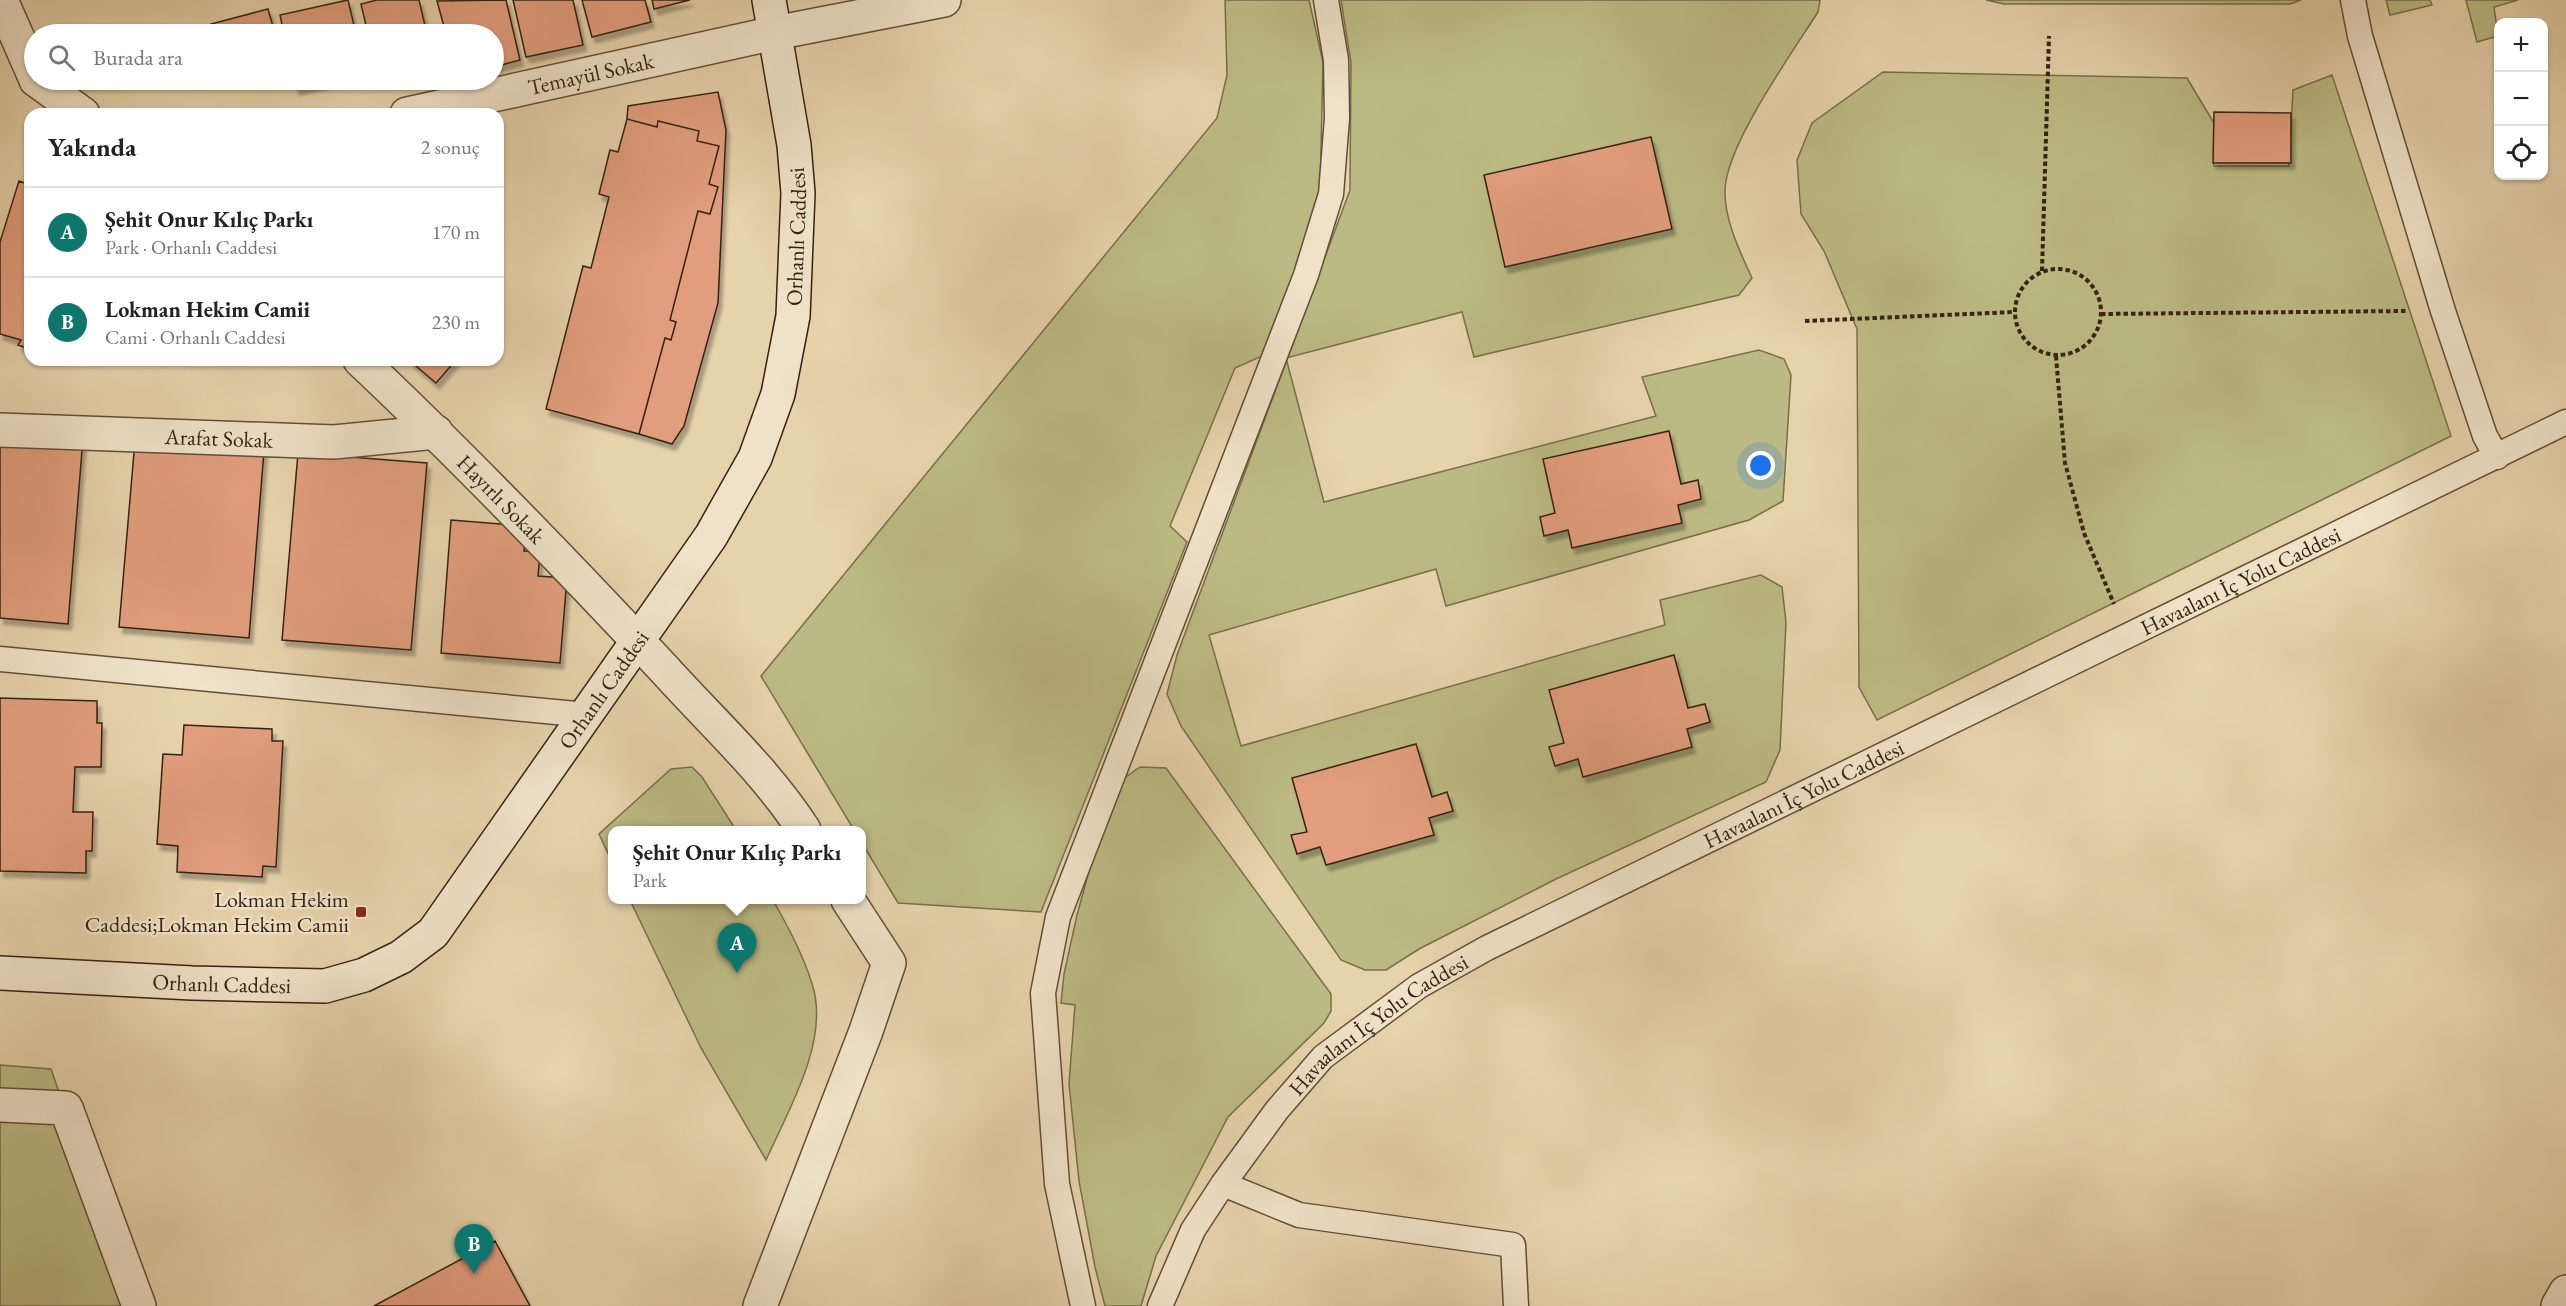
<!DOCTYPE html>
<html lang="tr">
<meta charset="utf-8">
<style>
body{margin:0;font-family:"EB Garamond",serif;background:#f2f2f2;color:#222}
.controls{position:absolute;right:18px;top:18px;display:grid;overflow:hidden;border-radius:12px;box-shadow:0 2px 4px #0004}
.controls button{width:54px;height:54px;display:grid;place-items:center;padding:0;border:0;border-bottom:2px solid #e0e0e0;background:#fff;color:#222;font:30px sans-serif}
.you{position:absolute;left:1761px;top:466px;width:21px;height:21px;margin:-15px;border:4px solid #fff;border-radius:50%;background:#1a73e8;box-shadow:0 0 0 9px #1a73e833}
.badge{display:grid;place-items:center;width:39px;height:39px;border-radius:50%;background:#0f766e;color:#fff;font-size:20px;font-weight:700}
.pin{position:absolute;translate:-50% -50px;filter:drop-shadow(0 2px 3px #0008)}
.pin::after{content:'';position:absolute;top:32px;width:21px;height:18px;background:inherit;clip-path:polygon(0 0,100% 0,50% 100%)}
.popup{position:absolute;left:608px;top:826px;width:258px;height:78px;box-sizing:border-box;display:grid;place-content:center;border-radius:12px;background:#fff;filter:drop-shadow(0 2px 4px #0005);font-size:20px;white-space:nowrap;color:#767676}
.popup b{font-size:22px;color:#222}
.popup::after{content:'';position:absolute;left:50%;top:100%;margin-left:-12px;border:12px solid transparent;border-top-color:#fff}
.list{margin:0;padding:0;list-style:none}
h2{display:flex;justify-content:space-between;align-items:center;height:78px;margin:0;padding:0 24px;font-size:26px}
h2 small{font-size:20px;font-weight:400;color:#767676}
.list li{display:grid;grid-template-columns:39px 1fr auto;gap:18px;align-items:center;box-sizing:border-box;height:90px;padding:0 24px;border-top:2px solid #e0e0e0}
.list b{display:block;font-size:22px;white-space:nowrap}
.list p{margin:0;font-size:20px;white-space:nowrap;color:#767676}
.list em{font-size:20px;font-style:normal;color:#767676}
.icon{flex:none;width:33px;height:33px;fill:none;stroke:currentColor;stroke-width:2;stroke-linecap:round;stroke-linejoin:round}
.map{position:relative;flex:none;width:2566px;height:1306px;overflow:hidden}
.search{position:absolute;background:#fff;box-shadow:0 2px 4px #0004;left:24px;top:24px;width:480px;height:66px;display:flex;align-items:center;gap:15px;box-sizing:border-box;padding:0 21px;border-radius:33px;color:#767676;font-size:22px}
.panel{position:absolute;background:#fff;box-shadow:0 2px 4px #0004;left:24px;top:108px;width:480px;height:258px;border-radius:18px}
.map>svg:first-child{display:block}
</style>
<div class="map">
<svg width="2566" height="1306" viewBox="0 0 2566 1306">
<defs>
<filter id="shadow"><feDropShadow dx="3.5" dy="6" stdDeviation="1.5" flood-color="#0004"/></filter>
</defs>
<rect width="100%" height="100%" fill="#e6d2ab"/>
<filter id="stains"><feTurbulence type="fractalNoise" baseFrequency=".00333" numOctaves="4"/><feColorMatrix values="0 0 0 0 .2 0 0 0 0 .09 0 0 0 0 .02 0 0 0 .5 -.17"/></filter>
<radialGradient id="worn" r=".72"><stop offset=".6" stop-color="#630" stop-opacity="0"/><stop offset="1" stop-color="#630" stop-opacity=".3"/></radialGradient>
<path fill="#bcba84" stroke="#796e4b" stroke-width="1.5" d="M1225,0H1309L1323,62L1320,193L1300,257L1262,356L1235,368L1170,526L1187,542L1041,912L898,903L862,843L861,830H854L761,676L1217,118L1227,75Z
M1341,0H1820L1818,12C1792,53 1726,145 1725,190C1724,219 1740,252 1752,278L1739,295L1474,357L1462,312L1286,358L1324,502L1656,416L1642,377L1759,350L1784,359L1791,375L1783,501L1749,520L1446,606L1436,569L1209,635L1241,746L1665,625L1660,600L1761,575L1782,587L1786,622L1780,750L1766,782L1556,879L1419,949L1386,970H1365L1341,960L1181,726L1167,694L1177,655L1350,190L1351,63Z
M1986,0H2301L2290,4H2004Z
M2386,0H2430L2432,5L2390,15Z
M2466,0H2518L2494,7L2498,36L2477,42Z
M1883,72L2187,78L2214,123V166H2289L2293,90L2332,75L2451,436L1877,720L1859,687L1857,329L1824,251L1801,214L1797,160L1812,123Z
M692,767L702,777L736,830H612V862L599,834L671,769Z
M1140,767L1166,768L1331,994V1011L1324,1023L1228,1117L1156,1256L1141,1306H1105L1095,1267L1079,1181L1069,1084L1075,1005L1061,1003L1064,974L1077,915L1102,824L1123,779Z
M630,900H773C788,927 804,956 813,987C829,1042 788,1111 766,1160L701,1048Z
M0,1065L51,1069L132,1306H0Z"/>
<path fill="#e19d7d" stroke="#362212" stroke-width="1.5" filter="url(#shadow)" d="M348,0L356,34H284L280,15Z
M377,0H419L427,34H368L361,4Z
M506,0L520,60L494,67V34H446L437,1Z
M513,0H573L583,45L526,57Z
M582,0H645L651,22L592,37Z
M652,0H690L654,9Z
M268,9L275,34H214L211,24Z
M294,80H339L296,89Z
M718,92L726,130L718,303L684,426L672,444L639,434L665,338L671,340L676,322L670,320L698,211L710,214L718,187L709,184L719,146L697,141L699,131L658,121L657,127L627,119L628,106Z
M2214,112L2291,113V163H2213Z
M627,119L657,127L658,121L699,131L697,141L719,146L709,184L718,187L710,214L698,211L670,320L676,322L671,340L665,338L639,434L546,409L583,266L591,268L609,197L599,194L610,150L618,152Z
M1651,137L1672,229L1505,267L1484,175Z
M19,181L30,185V349L18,345L21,340L0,334V242Z
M409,360H456L436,383Z
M0,431L83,438L68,624L0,618Z
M1669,431L1681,484L1698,480L1701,499L1678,505L1682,523L1572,548L1568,530L1544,536L1540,517L1555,513L1543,459Z
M135,441L264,451L249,638L119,627Z
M298,453L427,463L411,650L282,640Z
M451,520L526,526L524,551L540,552L538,576L567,578L560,663L441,653Z
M1674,655L1688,708L1705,704L1710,722L1687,729L1692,747L1583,777L1578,759L1555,766L1549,747L1564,743L1549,690Z
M0,698L97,701V723H102L101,767H75L73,812H93L92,851H86V873L0,871Z
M184,725L272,729V741H283L276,867L263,866L262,877L177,872L178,846L157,844L163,754L182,755Z
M1416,744L1432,797L1447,792L1453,811L1429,818L1434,835L1326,865L1320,847L1297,854L1291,835L1307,832L1292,778Z
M495,1241L530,1306H374Z"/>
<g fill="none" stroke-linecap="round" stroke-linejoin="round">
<defs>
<g id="lane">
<path d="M2353,0L2360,36L2443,311L2485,436L2497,457"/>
<path d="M0,659L587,715"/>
<path d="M1223,1184L1299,1215L1513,1245L1516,1306"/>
<path d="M1083,1306L1057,1184L1043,993L1058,917L1306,275L1331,194L1337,118L1336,60L1326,0"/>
<path id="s1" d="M1160,1306L1193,1230L1223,1184L1277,1110L1323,1057L1419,986L1487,948L2566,422"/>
</g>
<g id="street">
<path d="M1,0L34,75"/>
<path d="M36,80L83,114"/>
<path id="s2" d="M407,114L775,33L944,0"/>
<path id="s3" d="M360,360C465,459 566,564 665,670C712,722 766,771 804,830"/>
<path id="s4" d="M0,430L334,442L436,432"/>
<path d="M0,1105L66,1108L139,1306"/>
<path d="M760,1306L866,1031L889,963L848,900"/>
<path d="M2558,1306L2566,1292"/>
</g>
<g id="secondary">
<path id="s5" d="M0,973L192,983L325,986L364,975L401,957L433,933L711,536L755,458L778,394L793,316L798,193L794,145L769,0"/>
</g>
</defs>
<use href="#lane" stroke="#624e38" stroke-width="27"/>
<use href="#street" stroke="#624e38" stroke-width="36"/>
<use href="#secondary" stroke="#362212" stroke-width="36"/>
<path stroke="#362212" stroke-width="4" stroke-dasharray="4.5 3" stroke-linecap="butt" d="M2015 312a43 43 0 1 1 86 0a43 43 0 1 1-86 0Z
M2042,271L2049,36
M2101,314L2406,311
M1805,321L2014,312
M2056,356L2065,463L2084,533L2114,604"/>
<use href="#lane" stroke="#efe2c8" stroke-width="24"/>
<use href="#street" stroke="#efe2c8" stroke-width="33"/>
<use href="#secondary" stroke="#efe2c8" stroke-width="33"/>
</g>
<rect fill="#8f2418" stroke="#efe2c8" stroke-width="2" x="355" y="906" width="12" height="12" rx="3"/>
<g text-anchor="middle" stroke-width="5" stroke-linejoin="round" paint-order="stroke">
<g font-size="22" fill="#362212" stroke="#efe2c8">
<text dy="8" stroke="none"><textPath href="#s2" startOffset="188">Temayül Sokak</textPath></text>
<text dy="8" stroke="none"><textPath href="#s5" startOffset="1248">Orhanlı Caddesi</textPath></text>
<text dy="8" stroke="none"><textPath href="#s4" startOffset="219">Arafat Sokak</textPath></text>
<text dy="8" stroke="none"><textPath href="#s3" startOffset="198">Hayırlı Sokak</textPath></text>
<text dy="8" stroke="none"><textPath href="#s1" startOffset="1335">Havaalanı İç Yolu Caddesi</textPath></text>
<text dy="8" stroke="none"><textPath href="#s5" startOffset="744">Orhanlı Caddesi</textPath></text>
<text dy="8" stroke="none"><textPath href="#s1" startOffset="849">Havaalanı İç Yolu Caddesi</textPath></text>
<text dy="8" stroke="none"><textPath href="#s5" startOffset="222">Orhanlı Caddesi</textPath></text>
<text dy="8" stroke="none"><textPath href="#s1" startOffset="363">Havaalanı İç Yolu Caddesi</textPath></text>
</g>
<g font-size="22" fill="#362212" stroke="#efe2c8" text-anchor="end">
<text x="349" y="907">Lokman Hekim<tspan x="349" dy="25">Caddesi;Lokman Hekim Camii</tspan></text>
</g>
</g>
<rect width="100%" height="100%" filter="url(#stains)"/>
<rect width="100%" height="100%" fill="url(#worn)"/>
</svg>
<div class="controls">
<button>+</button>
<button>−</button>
<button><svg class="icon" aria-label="locate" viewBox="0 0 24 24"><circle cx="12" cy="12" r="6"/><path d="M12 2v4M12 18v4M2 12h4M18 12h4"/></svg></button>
</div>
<div class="you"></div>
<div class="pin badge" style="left:737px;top:973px">A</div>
<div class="popup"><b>Şehit Onur Kılıç Parkı</b>Park</div>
<div class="pin badge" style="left:474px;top:1274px">B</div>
<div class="search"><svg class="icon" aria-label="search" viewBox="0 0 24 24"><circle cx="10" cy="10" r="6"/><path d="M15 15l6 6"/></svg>Burada ara</div>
<section class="panel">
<h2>Yakında<small>2 sonuç</small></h2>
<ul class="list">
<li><span class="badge">A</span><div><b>Şehit Onur Kılıç Parkı</b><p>Park · Orhanlı Caddesi</p></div><em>170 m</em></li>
<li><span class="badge">B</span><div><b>Lokman Hekim Camii</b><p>Cami · Orhanlı Caddesi</p></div><em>230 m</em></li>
</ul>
</section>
</div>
